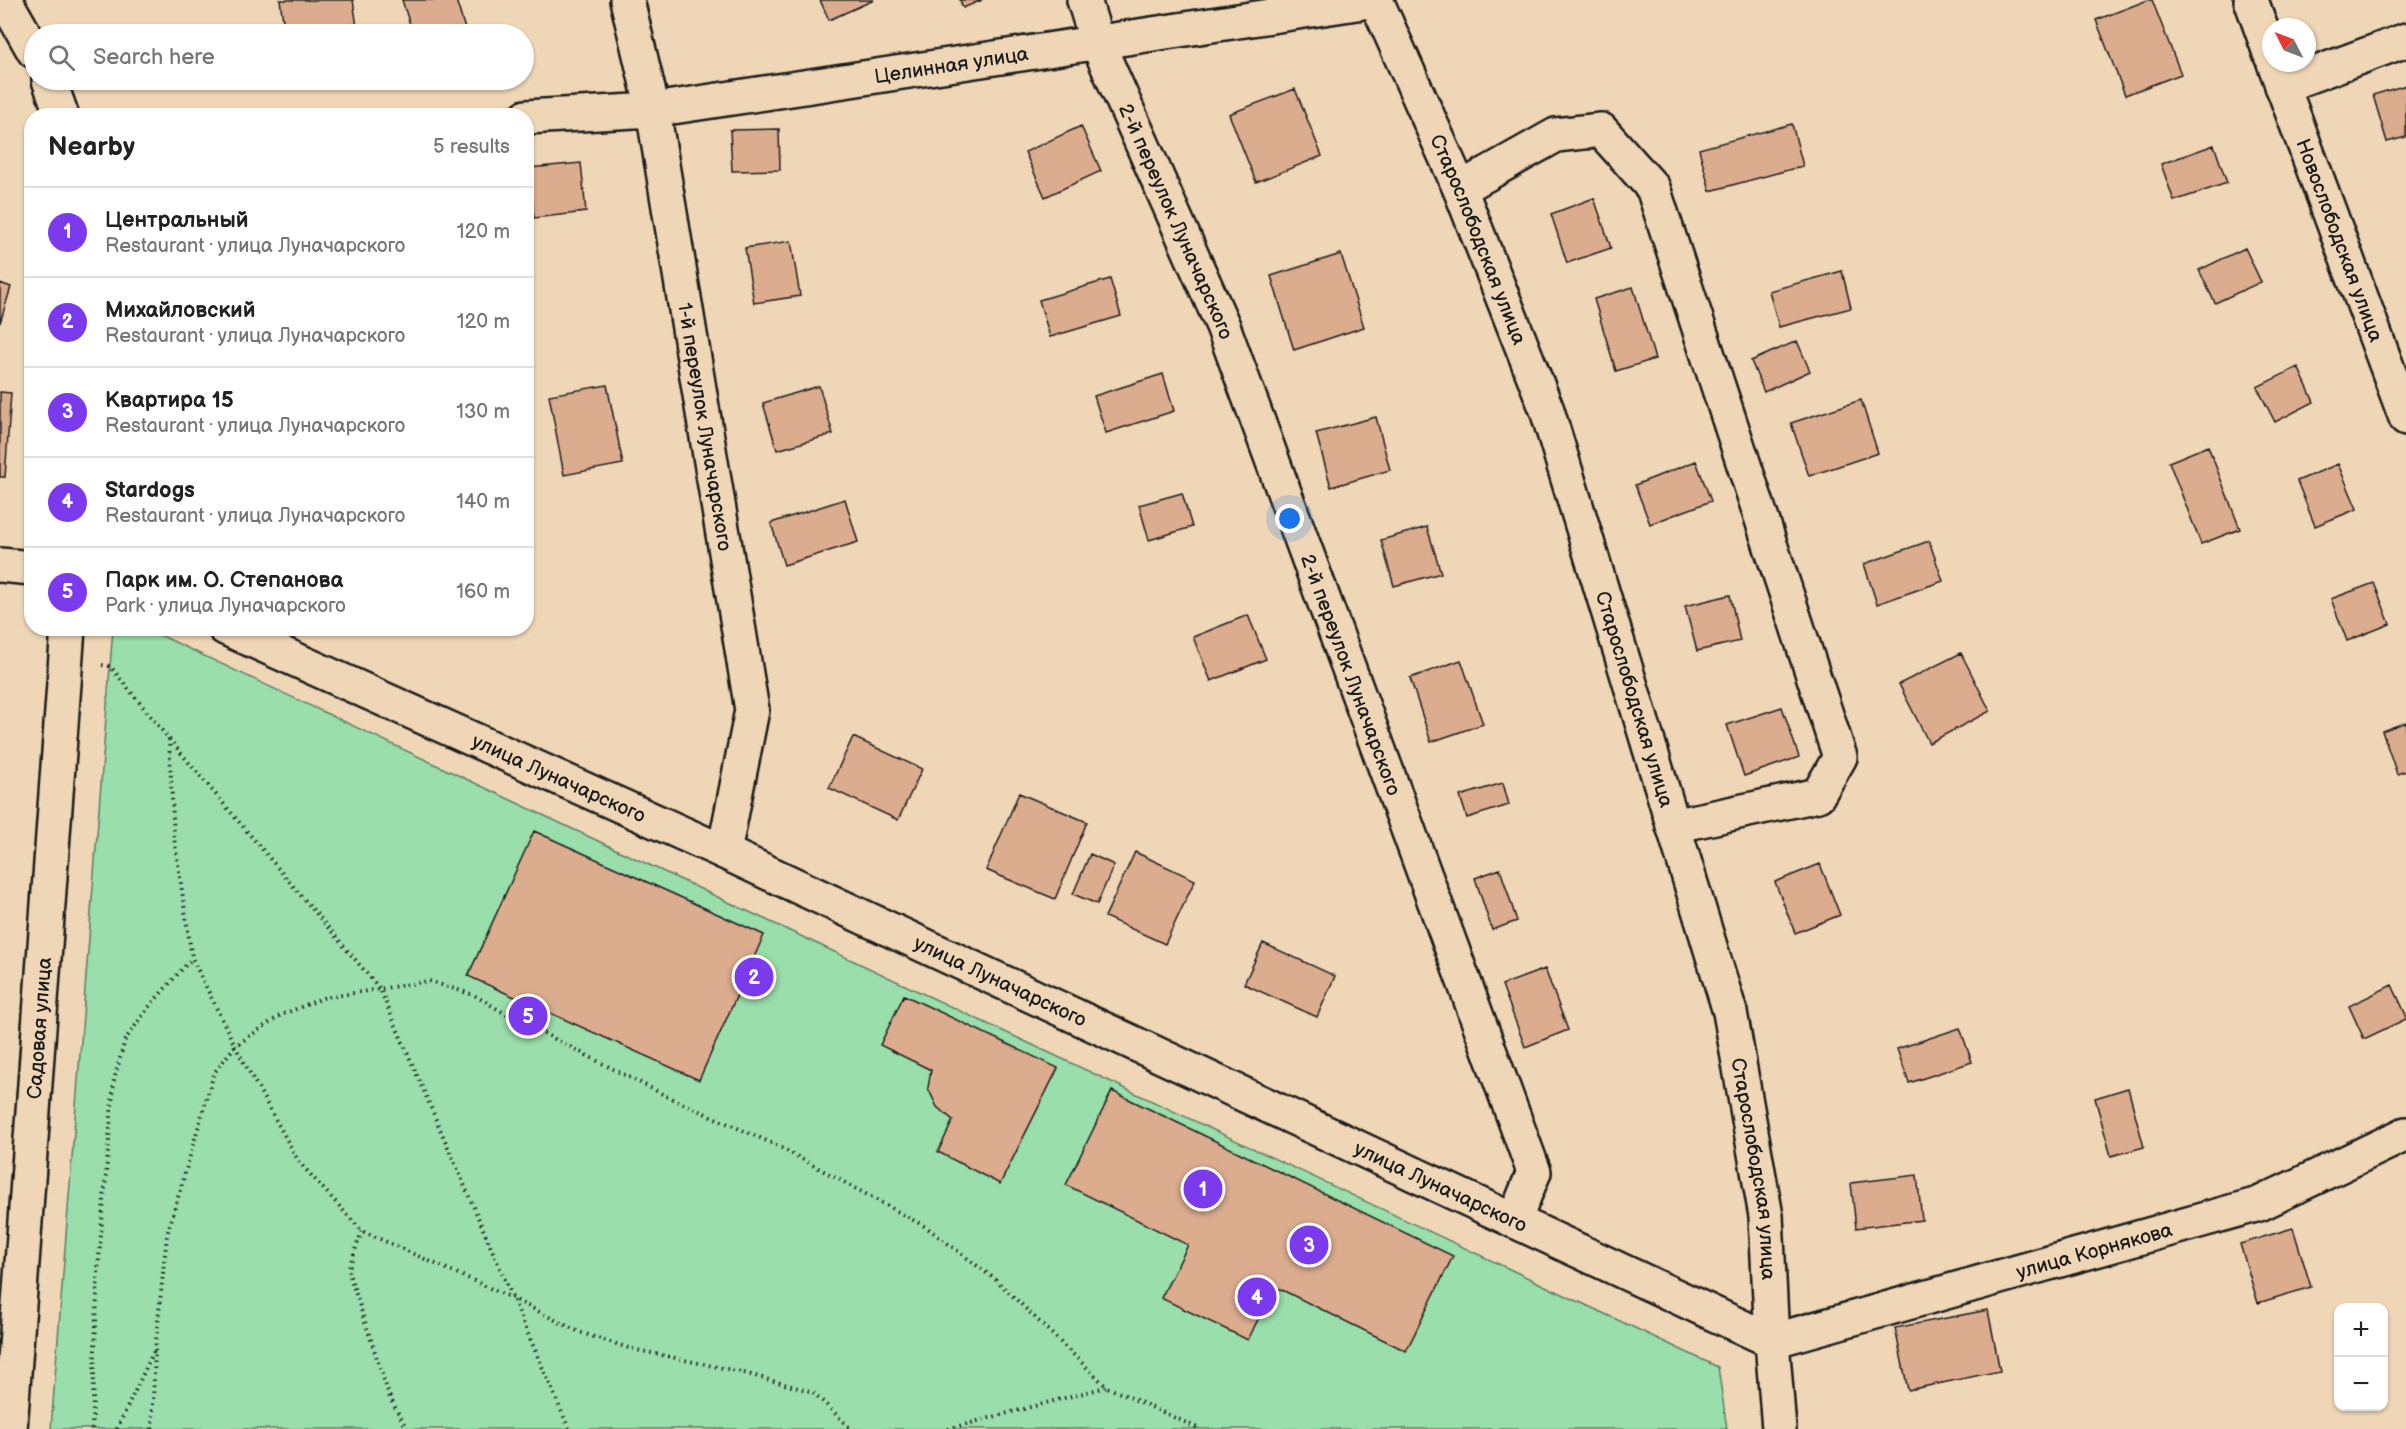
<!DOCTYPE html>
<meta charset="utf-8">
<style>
body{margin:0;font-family:"Balsamiq Sans",sans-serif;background:#f6f6f6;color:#222}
.controls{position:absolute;right:18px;bottom:18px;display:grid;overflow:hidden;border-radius:12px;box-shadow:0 2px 4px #0004}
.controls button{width:54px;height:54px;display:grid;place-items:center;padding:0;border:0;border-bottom:2px solid #e0e0e0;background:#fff;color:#222;font:30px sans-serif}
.compass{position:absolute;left:2262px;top:18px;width:54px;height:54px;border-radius:50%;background:#fff;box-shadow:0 2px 4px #0004;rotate:312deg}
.you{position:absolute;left:1290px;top:519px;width:21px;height:21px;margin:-15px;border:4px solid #fff;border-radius:50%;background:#1a73e8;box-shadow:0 0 0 9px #1a73e833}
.badge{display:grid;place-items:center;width:39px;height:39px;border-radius:50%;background:#7c3aed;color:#fff;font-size:20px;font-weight:700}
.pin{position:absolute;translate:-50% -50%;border:3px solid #fff;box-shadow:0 2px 6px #0006}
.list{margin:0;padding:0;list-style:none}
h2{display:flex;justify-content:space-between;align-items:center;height:78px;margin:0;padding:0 24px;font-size:26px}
h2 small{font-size:20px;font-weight:400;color:#767676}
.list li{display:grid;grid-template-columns:39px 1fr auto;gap:18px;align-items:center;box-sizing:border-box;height:90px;padding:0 24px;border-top:2px solid #e0e0e0}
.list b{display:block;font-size:22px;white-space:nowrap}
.list p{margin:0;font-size:20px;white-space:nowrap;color:#767676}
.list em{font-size:20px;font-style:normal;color:#767676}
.icon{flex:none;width:33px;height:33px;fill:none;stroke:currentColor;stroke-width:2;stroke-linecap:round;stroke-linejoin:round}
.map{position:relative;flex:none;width:2406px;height:1429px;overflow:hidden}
.search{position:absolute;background:#fff;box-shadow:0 2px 4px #0004;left:24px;top:24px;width:510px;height:66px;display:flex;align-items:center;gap:15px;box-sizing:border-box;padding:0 21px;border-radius:33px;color:#767676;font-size:22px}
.panel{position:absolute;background:#fff;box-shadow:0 2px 4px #0004;left:24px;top:108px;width:510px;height:528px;border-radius:24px}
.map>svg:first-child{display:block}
</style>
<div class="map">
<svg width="2406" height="1429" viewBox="0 0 2406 1429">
<rect width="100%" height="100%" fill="#efd6b6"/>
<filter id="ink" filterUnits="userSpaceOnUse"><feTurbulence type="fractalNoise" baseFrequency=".0167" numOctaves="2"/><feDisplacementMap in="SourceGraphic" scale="12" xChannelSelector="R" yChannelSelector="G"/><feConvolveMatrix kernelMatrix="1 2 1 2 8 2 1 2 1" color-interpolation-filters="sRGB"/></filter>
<g filter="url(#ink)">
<path fill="#99deab" stroke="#5a7d64" stroke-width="1.5" d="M113,628L147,629L1718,1367L1727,1429H51Z"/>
<path fill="#dcac8e" stroke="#1c1c1c" stroke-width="1.5" d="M280,0H353L358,34H285Z
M402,0H456L465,29L446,34H413Z
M820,0H874L829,20Z
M960,0H982L963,8Z
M2148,0H2152L2181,74L2125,95L2096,20Z
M2406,85V137L2387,142L2373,95Z
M1295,89L1322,156L1256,182L1229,114Z
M1792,124L1803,166L1710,191L1699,149Z
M1081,126L1101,171L1045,197L1025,152Z
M779,129L780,170L732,171L730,130Z
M2214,145L2227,183L2174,201L2161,164Z
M581,163L586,212L534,218L529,168Z
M1594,198L1611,248L1567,263L1551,214Z
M791,241L800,296L754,303L745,248Z
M2245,248L2261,282L2215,303L2199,270Z
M1341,254L1364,327L1294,350L1271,276Z
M1842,271L1851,308L1779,327L1769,291Z
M1110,279L1121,316L1050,337L1039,300Z
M0,283L11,287L0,323Z
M1633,287L1655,359L1616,371L1594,299Z
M1797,341L1810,371L1764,392L1751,361Z
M2298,367L2314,402L2275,422L2257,387Z
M1163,374L1174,411L1106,433L1094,396Z
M607,385L623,464L564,475L549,395Z
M819,386L833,434L777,450L763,403Z
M0,392L11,393L5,477H0Z
M1861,400L1878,453L1809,476L1791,423Z
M1376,417L1390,470L1331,487L1316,433Z
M2208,446L2240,529L2201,544L2169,462Z
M1696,461L1711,501L1650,524L1635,485Z
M2338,464L2357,509L2315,526L2297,481Z
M1182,493L1192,527L1149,540L1139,505Z
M845,499L858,542L784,565L771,523Z
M1427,527L1441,573L1394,586L1381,540Z
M1929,541L1943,581L1877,604L1864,564Z
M2374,583L2390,624L2347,641L2331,599Z
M1730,595L1740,641L1697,651L1685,606Z
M1248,615L1266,659L1211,681L1193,637Z
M1961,653L1990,711L1929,743L1899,684Z
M1461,660L1483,724L1431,742L1410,678Z
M1782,707L1799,757L1744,776L1727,725Z
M2406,722V771L2397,774L2382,731Z
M853,737L922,769L898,820L829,788Z
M1503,783L1509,805L1467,818L1460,796Z
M1019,793L1087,822L1055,899L986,870Z
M534,831L764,935L699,1080L468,976Z
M1135,852L1195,880L1165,944L1105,917Z
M1090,854L1114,865L1097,904L1073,894Z
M1820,864L1840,915L1795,933L1775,882Z
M1500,869L1517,921L1492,930L1475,878Z
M1263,943L1335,976L1317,1017L1244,984Z
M1545,969L1568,1030L1525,1047L1502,985Z
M2392,985L2406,1015V1019L2364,1039L2349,1006Z
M904,995L1058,1068L1000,1184L938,1152L953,1120L937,1107L928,1088L931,1070L880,1045Z
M1960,1028L1972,1062L1909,1083L1897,1049Z
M2128,1088L2144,1147L2111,1156L2095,1098Z
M1112,1091L1453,1256L1406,1351L1274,1286L1248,1340L1161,1298L1188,1245L1066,1185Z
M1917,1175L1922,1220L1856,1228L1851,1183Z
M2293,1228L2311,1287L2258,1303L2240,1244Z
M1988,1310L2000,1371L1908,1390L1895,1328Z"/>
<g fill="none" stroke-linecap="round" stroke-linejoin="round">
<defs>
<g id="minor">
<path d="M5,0L34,51"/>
<path id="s1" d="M627,0L653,110L752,710L724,852"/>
<path id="s2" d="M1084,0L1097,42L1223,326L1534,1172L1514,1221"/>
<path d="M2251,0L2271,56"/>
<path id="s3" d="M2274,63L2406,418"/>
<path d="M49,80L62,116"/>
<path d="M2282,86L2406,40"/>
<path id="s4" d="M526,117L653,110L1376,0L1460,189L1547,410L1730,1012L1766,1216L1772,1341L1779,1429"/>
<path d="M1460,189L1556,135L1601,130L1653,188L1840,757L1818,795L1673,826"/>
<path d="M0,565L32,568"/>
<path id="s5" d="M225,628L724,852L1772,1341L2259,1204L2406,1134"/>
<path id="s6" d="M10,1429L68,628"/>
</g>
</defs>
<use href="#minor" stroke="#1c1c1c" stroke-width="38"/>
<path stroke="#1c1c1c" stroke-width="4" stroke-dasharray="1.5 4.5" stroke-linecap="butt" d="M102,665L110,666L169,739L380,989L569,1429
M169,739L174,837L192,958L235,1046L299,1162L362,1231L512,1298L579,1332L632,1349L737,1371L813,1392L851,1429
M362,1231L348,1270L390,1398L407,1429
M92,1429L98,1270L114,1080L125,1040L148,1008L192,958
M117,1429L154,1351
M152,1429L155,1350L167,1235L214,1073L235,1046L281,1015L323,998L429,981L474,995L506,1014L666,1096L778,1146L926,1227L996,1280L1107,1387L1200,1429
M948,1429L1106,1387"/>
<use href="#minor" stroke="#efd6b6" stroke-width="33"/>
</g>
</g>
<g text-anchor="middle" stroke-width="4.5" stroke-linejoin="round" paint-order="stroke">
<g font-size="20" fill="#1c1c1c" stroke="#efd6b6">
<text dy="7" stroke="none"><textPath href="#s4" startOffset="429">Целинная улица</textPath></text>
<text dy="7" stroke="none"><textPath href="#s2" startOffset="240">2-й переулок Луначарского</textPath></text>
<text dy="7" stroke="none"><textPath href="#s4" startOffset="1119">Старослободская улица</textPath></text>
<text dy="7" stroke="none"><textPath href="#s3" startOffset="189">Новослободская улица</textPath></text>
<text dy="7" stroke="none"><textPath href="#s1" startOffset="434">1-й переулок Луначарского</textPath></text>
<text dy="7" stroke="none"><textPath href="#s2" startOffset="726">2-й переулок Луначарского</textPath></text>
<text dy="7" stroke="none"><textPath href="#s4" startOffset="1605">Старослободская улица</textPath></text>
<text dy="7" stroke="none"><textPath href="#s5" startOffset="366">улица Луначарского</textPath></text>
<text dy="7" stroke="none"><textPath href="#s5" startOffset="852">улица Луначарского</textPath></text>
<text dy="7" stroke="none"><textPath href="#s6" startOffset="402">Садовая улица</textPath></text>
<text dy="7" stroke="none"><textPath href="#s4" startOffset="2091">Старослободская улица</textPath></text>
<text dy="7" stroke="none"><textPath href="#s5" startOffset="1338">улица Луначарского</textPath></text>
<text dy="7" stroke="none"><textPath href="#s5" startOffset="2038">улица Корнякова</textPath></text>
</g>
</g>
</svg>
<div class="controls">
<button>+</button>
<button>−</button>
</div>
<svg class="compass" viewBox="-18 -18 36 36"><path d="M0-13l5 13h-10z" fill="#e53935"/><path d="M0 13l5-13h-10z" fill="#767676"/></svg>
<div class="you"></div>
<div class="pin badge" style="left:1203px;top:1189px">1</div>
<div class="pin badge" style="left:754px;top:977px">2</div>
<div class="pin badge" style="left:1309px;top:1245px">3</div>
<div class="pin badge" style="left:1257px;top:1297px">4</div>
<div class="pin badge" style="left:528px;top:1016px">5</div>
<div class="search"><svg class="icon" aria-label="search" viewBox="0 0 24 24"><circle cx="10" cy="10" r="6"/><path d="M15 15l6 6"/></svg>Search here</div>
<section class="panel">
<h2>Nearby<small>5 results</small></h2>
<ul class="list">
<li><span class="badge">1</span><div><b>Центральный</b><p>Restaurant · улица Луначарского</p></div><em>120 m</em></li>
<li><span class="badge">2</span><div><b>Михайловский</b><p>Restaurant · улица Луначарского</p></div><em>120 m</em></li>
<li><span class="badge">3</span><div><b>Квартира 15</b><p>Restaurant · улица Луначарского</p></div><em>130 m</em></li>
<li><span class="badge">4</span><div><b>Stardogs</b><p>Restaurant · улица Луначарского</p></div><em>140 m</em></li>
<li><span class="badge">5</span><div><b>Парк им. О. Степанова</b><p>Park · улица Луначарского</p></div><em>160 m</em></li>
</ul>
</section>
</div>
